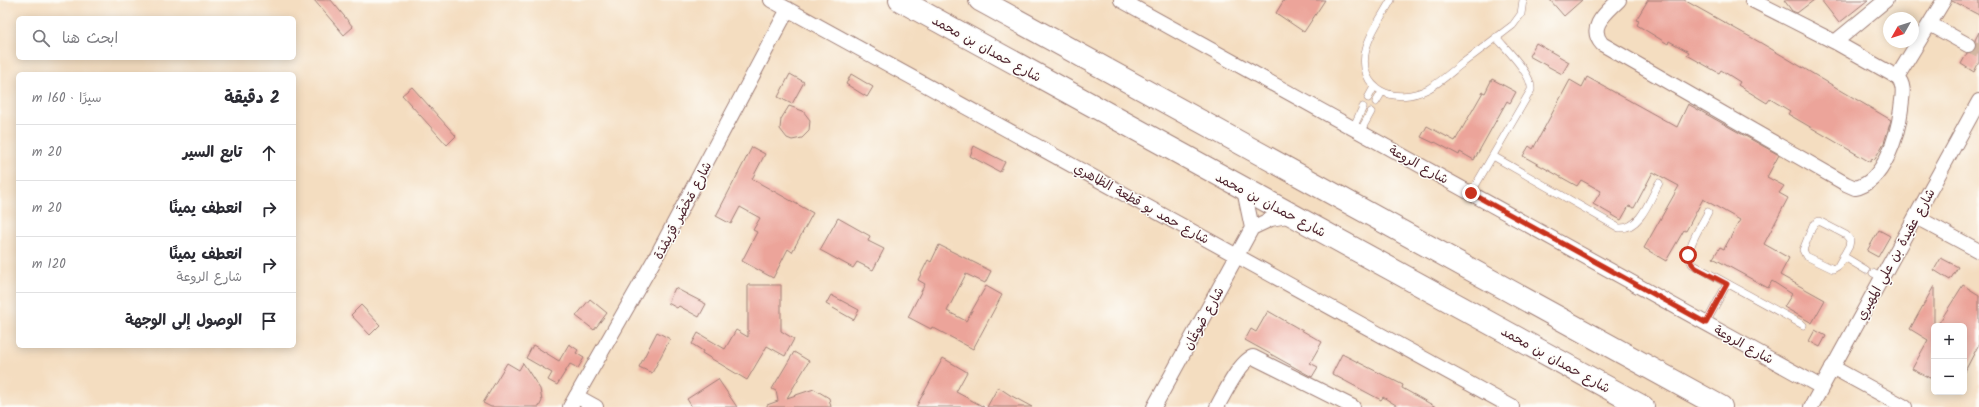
<!DOCTYPE html>
<html lang="ar">
<meta charset="utf-8">
<style>
body{margin:0;font-family:Kalam,"Playpen Sans Arabic",sans-serif;background:#f7f7f7;color:#2b2b33;direction:rtl}
.controls{position:absolute;right:12px;bottom:12px;display:grid;overflow:hidden;border-radius:6px;box-shadow:0 2px 10px #0003}
.controls button{width:36px;height:36px;display:grid;place-items:center;padding:0;border:0;border-bottom:1px solid #e1e1e2;background:#fff;color:#2b2b33;font:20px sans-serif}
.compass{position:absolute;left:1883px;top:12px;width:36px;height:36px;border-radius:50%;background:#fff;box-shadow:0 2px 10px #0003;rotate:231deg}
.stop{position:absolute;width:12px;height:12px;margin:-9px;border:3px solid #c8321e;border-radius:50%;background:#fff}
.stop.end{background:#c8321e;border-color:#fff;box-shadow:0 1px 4px #0008}
.list{margin:0;padding:0;list-style:none}
h2{display:flex;justify-content:space-between;align-items:center;height:52px;margin:0;padding:0 16px;font-size:17px}
h2 small{font-size:13px;font-weight:400;color:#7c7c81}
.list li{display:grid;grid-template-columns:26px 1fr auto;gap:12px;align-items:center;box-sizing:border-box;height:56px;padding:0 16px;border-top:1px solid #e1e1e2}
.list b{display:block;font-size:15px;white-space:nowrap}
.list p{margin:0;font-size:13px;white-space:nowrap;color:#7c7c81}
.list em{font-size:13px;font-style:normal;color:#7c7c81}
.icon{flex:none;width:22px;height:22px;fill:none;stroke:currentColor;stroke-width:2;stroke-linecap:round;stroke-linejoin:round}
.map{position:relative;flex:none;width:1979px;height:407px;overflow:hidden;direction:ltr}
.search{position:absolute;background:#fff;box-shadow:0 2px 10px #0003;left:16px;top:16px;width:280px;height:44px;display:flex;align-items:center;gap:10px;box-sizing:border-box;padding:0 14px;border-radius:6px;color:#7c7c81;font-size:15px}
.panel{position:absolute;background:#fff;box-shadow:0 2px 10px #0003;left:16px;top:72px;width:280px;height:276px;border-radius:6px;direction:rtl}
.map>svg:first-child{display:block}
</style>
<div class="map">
<svg width="1979" height="407" viewBox="0 0 1979 407">
<rect width="100%" height="100%" fill="#fdfcf7"/>
<filter id="ink" filterUnits="userSpaceOnUse"><feTurbulence type="fractalNoise" baseFrequency=".025" numOctaves="2"/><feDisplacementMap in="SourceGraphic" scale="8" xChannelSelector="R" yChannelSelector="G"/><feConvolveMatrix kernelMatrix="1 2 1 2 8 2 1 2 1" color-interpolation-filters="sRGB"/></filter>
<filter id="wash" filterUnits="userSpaceOnUse"><feTurbulence type="fractalNoise" baseFrequency=".012" numOctaves="4" result="noise"/><feDisplacementMap in="SourceGraphic" scale="16" xChannelSelector="R" yChannelSelector="G"/><feGaussianBlur stdDeviation="0.9" result="paint"/><feColorMatrix in="noise" values="0 0 0 0 0 0 0 0 0 0 0 0 0 0 0 0 0 1.4 0 .05"/><feComposite in="paint" operator="in"/></filter>
<g filter="url(#wash)">
<rect width="100%" height="100%" fill="#f4ddc0"/>
<g id="blocks">
<path fill="#eca49a" d="M314,0H331L353,27L344,35Z
M1284,0H1325L1304,32L1276,13Z
M1550,0H1582L1564,16Z
M1648,0H1684L1761,43L1891,120L1884,143L1874,160L1872,158L1870,162L1788,114L1790,111L1770,99L1767,103L1749,92L1738,85L1740,82L1721,70L1719,73L1687,55L1689,52L1669,41L1668,44L1637,25L1639,21L1636,20Z
M1784,0H1814L1797,13L1792,11Z
M1821,0H1868L1839,23Z
M1952,0H1979V15L1952,1Z
M1979,32V62L1974,72L1961,64L1967,53L1975,49L1976,44L1975,40Z
M1536,43L1569,62L1562,74L1529,56Z
M790,74L804,82L792,104L778,97Z
M851,74L873,87L867,97L846,84Z
M1587,77L1677,127L1688,104L1779,155L1767,177L1784,186L1779,193L1788,198L1764,244L1789,258L1780,275L1825,300L1812,323L1784,307L1792,294L1772,281L1768,288L1713,258L1720,247L1724,249L1740,220L1703,199L1686,231L1684,230L1666,261L1644,248L1679,186L1653,172L1634,208L1629,206L1621,220L1593,204L1601,191L1581,180L1577,186L1523,156L1529,146L1533,149L1570,80L1582,87Z
M1492,79L1516,92L1510,103L1507,101L1474,160L1460,152L1459,155L1435,142L1434,143L1421,137L1427,126L1455,141L1483,92L1485,93Z
M412,87L456,136L447,145L402,95Z
M789,106L803,111L810,120L809,131L802,138L792,140L787,138L780,129L781,119Z
M974,146L1005,162L1000,172L970,156Z
M752,147L765,154L752,179L813,213L792,252L788,249L773,278L742,261L757,232L753,230L760,218L740,207L731,224L716,216Z
M838,218L870,236L868,241L884,249L873,270L857,262L853,268L820,250Z
M1879,230L1890,236L1878,257L1867,251Z
M939,245L991,271L985,283L966,274L947,311L966,321L986,286L1002,295L973,349L932,327L931,329L908,317L925,284L918,280L928,260L931,262Z
M1941,258L1958,267L1950,280L1934,270Z
M748,285H781V331L794,339L785,356L767,346L747,380L702,353L703,351L692,344L698,333L725,349L736,330L748,337Z
M1963,285L1979,295V344L1964,373V326H1937Z
M1934,286V380L1912,369L1928,340L1910,329Z
M675,288L706,304L699,317L679,306L677,308L668,303Z
M831,295L859,310L854,320L826,304Z
M590,299L607,313L594,330L576,316Z
M361,305L380,325L370,335L351,315Z
M1268,311L1322,342L1310,363L1318,367L1312,377L1245,340L1251,329L1256,332Z
M1815,330L1826,336L1820,347L1809,341Z
M657,332L670,339L652,373L639,367Z
M569,344L578,350L576,353L584,358L578,368L570,364L557,385L548,380L552,373L526,358L533,345L559,361Z
M794,352L809,361L787,398L814,389L829,398L831,407H767V405L778,401L776,391L772,389Z
M1342,354L1403,385L1402,388L1436,407H1399L1383,397L1381,400L1332,374Z
M943,358L967,372L956,392L984,407H916Z
M507,363L519,370L523,363L540,389L542,401L539,407H491L483,403Z
M718,379L737,407H692L687,399Z
M998,387L1010,395L1032,407H987Z"/>
</g>
</g>
<g filter="url(#ink)">
<use href="#blocks" fill-opacity="0" stroke="#9f7e76" stroke-width="1"/>
<g fill="none" stroke-linecap="round" stroke-linejoin="round">
<path stroke="#d2b7a2" stroke-width="14" stroke-dasharray="14 7" stroke-linecap="butt" d="M1968,45L1979,51"/>
<defs>
<path id="service" d="M1391,0C1383,15 1370,32 1366,49C1356,90 1395,106 1428,89C1439,83 1449,74 1459,66C1477,52 1495,39 1513,25L1521,14L1523,0
M1368,98L1374,87
M1376,102L1382,92
M1353,128L1363,107
M1360,132L1371,112
M1493,156L1619,228C1640,230 1650,199 1659,183
M1471,193L1531,90C1533,75 1506,49 1496,37
M1708,212C1701,227 1683,249 1692,264L1803,325
M1819,221L1846,235L1850,240L1849,246L1838,266L1833,269L1806,256L1803,250L1813,225Z
M1843,256L1866,270
M1873,273L1882,278
M1706,323L1727,284"/>
<path id="minor" d="M771,0L1512,407
M1121,0L1821,387
M1619,0C1606,13 1587,27 1602,44L1846,184L1855,188C1884,183 1898,134 1901,109C1902,97 1906,86 1897,77L1835,42L1752,0
M1930,24L1968,45
M1835,42L1886,0
M1897,77L1944,0
M1244,190L1252,228
M1916,217L1979,251
M1832,367L1905,407
M576,396L596,407
M570,407L657,255L788,9
M1154,407L1252,228L1271,219L1292,215
M1217,407C1224,394 1240,361 1253,357L1353,407
M1811,407L1979,101"/>
<path id="primary" d="M900,0L1643,407
M980,0L1721,407"/>
</defs>
<use href="#service" stroke="#9f7e76" stroke-width="8"/>
<use href="#minor" stroke="#9f7e76" stroke-width="16"/>
<use href="#primary" stroke="#9f7e76" stroke-width="24"/>
<use href="#service" stroke="#fff" stroke-width="7"/>
<use href="#minor" stroke="#fff" stroke-width="14"/>
<use href="#primary" stroke="#fff" stroke-width="22"/>
</g>
</g>
<g fill="none" stroke-linecap="round" stroke-linejoin="round" filter="url(#ink)">
<path stroke="#c8321e" stroke-width="5" d="M1471,193L1706,323L1727,284L1696,268L1692,264L1688,255"/>
</g>
<g text-anchor="middle" stroke-width="3" stroke-linejoin="round" paint-order="stroke">
<g font-size="13" fill="#4a1f2b" stroke="#fdfcf7">
<text transform="translate(987 48) rotate(29)" y="5">شارع حمدان بن محمد</text>
<text transform="translate(1419 164) rotate(29)" y="5">شارع الروعة</text>
<text transform="translate(1142 203) rotate(29)" y="5">شارع حمد بو قطعة الظاهري</text>
<text transform="translate(1271 204) rotate(28)" y="5">شارع حمدان بن محمد</text>
<text transform="translate(682 210) rotate(-62)" y="5">شارع مَحْضَر قِرَيمْدَة</text>
<text transform="translate(1895 254) rotate(-61)" y="5">شارع عقيدة بن علي المهيري</text>
<text transform="translate(1203 318) rotate(-61)" y="5">شارع صُوغَان</text>
<text transform="translate(1744 344) rotate(29)" y="5">شارع الروعة</text>
<text transform="translate(1556 359) rotate(29)" y="5">شارع حمدان بن محمد</text>
</g>
</g>
</svg>
<div class="controls">
<button>+</button>
<button>−</button>
</div>
<svg class="compass" viewBox="-18 -18 36 36"><path d="M0-13l5 13h-10z" fill="#e53935"/><path d="M0 13l5-13h-10z" fill="#7c7c81"/></svg>
<div class="stop" style="left:1688px;top:255px"></div>
<div class="stop end" style="left:1471px;top:193px"></div>
<div class="search"><svg class="icon" aria-label="search" viewBox="0 0 24 24"><circle cx="10" cy="10" r="6"/><path d="M15 15l6 6"/></svg>ابحث هنا</div>
<section class="panel">
<h2>2 دقيقة<small>سيرًا · 160 m</small></h2>
<ul class="list">
<li><svg class="icon" aria-label="ahead" viewBox="0 0 24 24"><path d="M12 20V5M6 11l6-6 6 6"/></svg><div><b>تابع السير</b></div><em>20 m</em></li>
<li><svg class="icon" aria-label="right" viewBox="0 0 24 24"><path d="M7 20v-9h11M14 6l5 5-5 5"/></svg><div><b>انعطف يمينًا</b></div><em>20 m</em></li>
<li><svg class="icon" aria-label="right" viewBox="0 0 24 24"><path d="M7 20v-9h11M14 6l5 5-5 5"/></svg><div><b>انعطف يمينًا</b><p>شارع الروعة</p></div><em>120 m</em></li>
<li><svg class="icon" aria-label="arrive" viewBox="0 0 24 24"><path d="M6 21V4h12l-3 4 3 4H6"/></svg><div><b>الوصول إلى الوجهة</b></div></li>
</ul>
</section>
</div>
